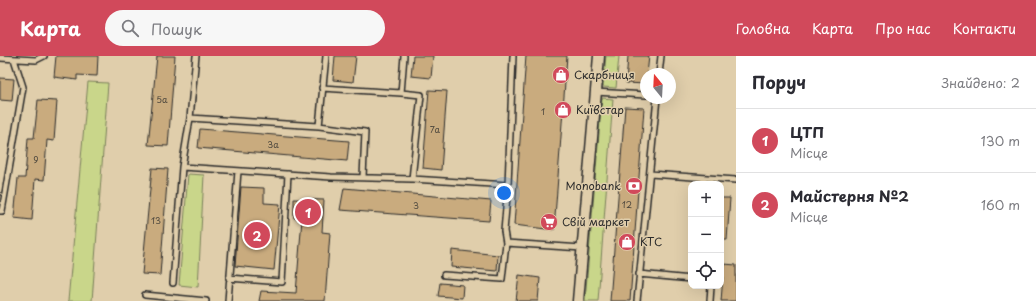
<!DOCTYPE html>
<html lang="uk">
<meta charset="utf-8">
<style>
body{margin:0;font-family:"Playpen Sans",sans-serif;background:#f7f7f7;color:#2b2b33}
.controls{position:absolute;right:12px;bottom:12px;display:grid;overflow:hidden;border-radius:8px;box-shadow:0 4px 16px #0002}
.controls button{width:36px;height:36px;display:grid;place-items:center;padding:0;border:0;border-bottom:1px solid #e1e1e2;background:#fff;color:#2b2b33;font:20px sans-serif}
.compass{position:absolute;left:640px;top:12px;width:36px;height:36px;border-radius:50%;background:#fff;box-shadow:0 4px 16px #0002;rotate:342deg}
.you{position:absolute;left:504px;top:137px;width:14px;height:14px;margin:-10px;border:3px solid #fff;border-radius:50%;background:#1a73e8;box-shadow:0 0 0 6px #1a73e833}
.badge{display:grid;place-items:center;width:26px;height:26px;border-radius:50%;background:#d1495b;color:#fff;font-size:13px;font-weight:700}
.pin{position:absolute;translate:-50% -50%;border:2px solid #fff;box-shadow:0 1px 4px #0006}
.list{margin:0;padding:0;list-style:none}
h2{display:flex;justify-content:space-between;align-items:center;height:52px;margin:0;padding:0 16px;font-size:17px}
h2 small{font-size:13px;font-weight:400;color:#7c7c81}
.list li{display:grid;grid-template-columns:26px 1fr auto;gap:12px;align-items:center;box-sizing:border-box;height:64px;padding:0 16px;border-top:1px solid #e1e1e2}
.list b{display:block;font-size:15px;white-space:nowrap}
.list p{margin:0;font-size:13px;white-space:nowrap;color:#7c7c81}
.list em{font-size:13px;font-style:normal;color:#7c7c81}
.icon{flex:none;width:22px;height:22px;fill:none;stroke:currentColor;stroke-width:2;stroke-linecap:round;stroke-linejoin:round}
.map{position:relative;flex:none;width:736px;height:245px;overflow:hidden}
header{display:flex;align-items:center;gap:24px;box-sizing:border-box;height:56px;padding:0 20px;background:#d1495b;color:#fff}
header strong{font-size:19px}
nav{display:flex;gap:22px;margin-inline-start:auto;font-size:14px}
.search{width:280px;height:36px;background:#f7f7f7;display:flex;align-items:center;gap:10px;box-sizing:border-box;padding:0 14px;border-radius:22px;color:#7c7c81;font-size:15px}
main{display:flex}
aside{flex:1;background:#fff}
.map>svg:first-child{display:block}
</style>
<header>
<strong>Карта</strong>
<div class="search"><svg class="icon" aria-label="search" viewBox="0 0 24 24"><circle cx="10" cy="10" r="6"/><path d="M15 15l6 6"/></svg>Пошук</div>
<nav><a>Головна</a><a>Карта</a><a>Про нас</a><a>Контакти</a></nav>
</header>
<main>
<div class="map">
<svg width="736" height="245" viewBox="0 0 736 245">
<rect width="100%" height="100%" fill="#e0ceab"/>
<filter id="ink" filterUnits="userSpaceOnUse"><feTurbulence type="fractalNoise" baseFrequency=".025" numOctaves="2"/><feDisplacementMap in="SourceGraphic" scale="8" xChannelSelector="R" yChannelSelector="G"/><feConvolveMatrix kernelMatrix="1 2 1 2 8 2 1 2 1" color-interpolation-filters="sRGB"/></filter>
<g filter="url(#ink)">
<path fill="#c9d68a" stroke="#7a805a" d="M606,0H619L616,32L603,31Z
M88,26L108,27L92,245H68Z
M602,42L613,43L598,245H585Z
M188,118L204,119L198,231L179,229Z"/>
<path fill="#c9ab7e" stroke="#2b2b2b" d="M56,0H98L97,20L77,19V24L54,21Z
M157,0H175L168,90L148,89Z
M335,0H356L353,26L333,24Z
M413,0H433L431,22L411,20Z
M526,0H567L554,174L514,169Z
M628,0H649L646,28L626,27Z
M0,22L14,23L12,45L0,44Z
M429,34L447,35L441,114L423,112Z
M38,44L57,45L54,85L47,84L44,124L35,123L32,164L14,162L18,122H25L28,82H34Z
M625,51L644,52L630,245H610Z
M200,73L349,85L347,105L198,92Z
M152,112L168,113L160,219L142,218Z
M241,131L264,132V147L280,148L274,214L235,210Z
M344,132L491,145L489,165L340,154Z
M721,142H730L727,184H721Z
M294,143L324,144L322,176L330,177L325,245H259L261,235L296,237L302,163L294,162Z
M452,194L498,199L497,215L451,211Z
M724,208L736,209V245H721Z
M519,219L540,222L538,245H516Z
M440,227L463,229L462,242L438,240Z"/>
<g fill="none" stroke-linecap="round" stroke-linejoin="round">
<defs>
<path id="lane" d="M404,0L401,37L421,39L412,123
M0,2L36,4L44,0
M659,18L661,0
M322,32L401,37
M595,36L646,39
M190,62L319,70L365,76L363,121
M319,70L326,0
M182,111L331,121L412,123L508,129
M650,118L736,124
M703,128L704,122
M0,155H2L23,31L14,3
M506,187L582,192
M639,218L691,223
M444,219L502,223L506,187L504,175L508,129L513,0
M229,222L282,226L288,118
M173,227L182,111L190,62L196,0
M145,239L206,245
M228,245L238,115
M637,245L657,42
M710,245L711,230"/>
<path id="street" d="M578,245L599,0"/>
</defs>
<use href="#lane" stroke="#2b2b2b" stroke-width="8"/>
<use href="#street" stroke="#2b2b2b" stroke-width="13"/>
<use href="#lane" stroke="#e0ceab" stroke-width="5"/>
<use href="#street" stroke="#e0ceab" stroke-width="10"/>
</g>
</g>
<defs>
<symbol id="shop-disc" viewBox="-11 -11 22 22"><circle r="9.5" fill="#d1495b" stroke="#e0ceab"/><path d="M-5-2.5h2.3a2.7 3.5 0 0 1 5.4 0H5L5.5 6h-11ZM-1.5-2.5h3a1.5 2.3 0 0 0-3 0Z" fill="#fff"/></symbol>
<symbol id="bank-disc" viewBox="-11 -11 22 22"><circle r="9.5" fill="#d1495b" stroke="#e0ceab"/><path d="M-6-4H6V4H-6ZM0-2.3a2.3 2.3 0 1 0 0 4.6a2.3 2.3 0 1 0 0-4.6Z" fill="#fff"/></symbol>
<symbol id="supermarket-disc" viewBox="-11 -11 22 22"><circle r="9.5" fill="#d1495b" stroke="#e0ceab"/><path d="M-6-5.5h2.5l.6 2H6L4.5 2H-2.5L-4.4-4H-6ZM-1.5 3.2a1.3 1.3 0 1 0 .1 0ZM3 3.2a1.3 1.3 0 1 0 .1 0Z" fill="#fff"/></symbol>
</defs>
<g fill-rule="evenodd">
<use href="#shop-disc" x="551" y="9" width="20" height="20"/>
<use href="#shop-disc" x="553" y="44" width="20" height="20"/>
<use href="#bank-disc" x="624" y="120" width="20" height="20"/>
<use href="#supermarket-disc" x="539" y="156" width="20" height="20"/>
<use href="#shop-disc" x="617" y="176" width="20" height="20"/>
</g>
<g text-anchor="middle" stroke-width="3" stroke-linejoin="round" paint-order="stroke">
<g font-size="9" fill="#524b40">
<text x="162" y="47">5а</text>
<text x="543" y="59">1</text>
<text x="435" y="77">7а</text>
<text x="273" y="92">3а</text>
<text x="36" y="107">9</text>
<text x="627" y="152">12</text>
<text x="416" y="153">3</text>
<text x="156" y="168">13</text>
</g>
<g font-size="11" fill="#2b2b2b" stroke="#e0ceab" text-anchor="start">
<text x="574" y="23">Скарбниця</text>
<text x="576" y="58">Київстар</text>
<text x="621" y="134" text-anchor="end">Monobank</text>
<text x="562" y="170">Свій маркет</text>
<text x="640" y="190">КТС</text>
</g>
</g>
</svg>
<div class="controls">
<button>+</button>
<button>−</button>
<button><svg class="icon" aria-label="locate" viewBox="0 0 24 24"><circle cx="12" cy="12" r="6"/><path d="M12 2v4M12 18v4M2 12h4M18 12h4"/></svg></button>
</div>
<svg class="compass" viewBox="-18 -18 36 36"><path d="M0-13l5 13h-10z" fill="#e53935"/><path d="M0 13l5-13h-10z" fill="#7c7c81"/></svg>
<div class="you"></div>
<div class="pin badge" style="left:308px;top:156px">1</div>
<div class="pin badge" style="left:257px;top:179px">2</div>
</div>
<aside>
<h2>Поруч<small>Знайдено: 2</small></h2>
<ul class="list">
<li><span class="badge">1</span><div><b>ЦТП</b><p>Місце</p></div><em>130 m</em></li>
<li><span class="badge">2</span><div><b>Майстерня №2</b><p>Місце</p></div><em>160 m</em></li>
</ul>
</aside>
</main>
